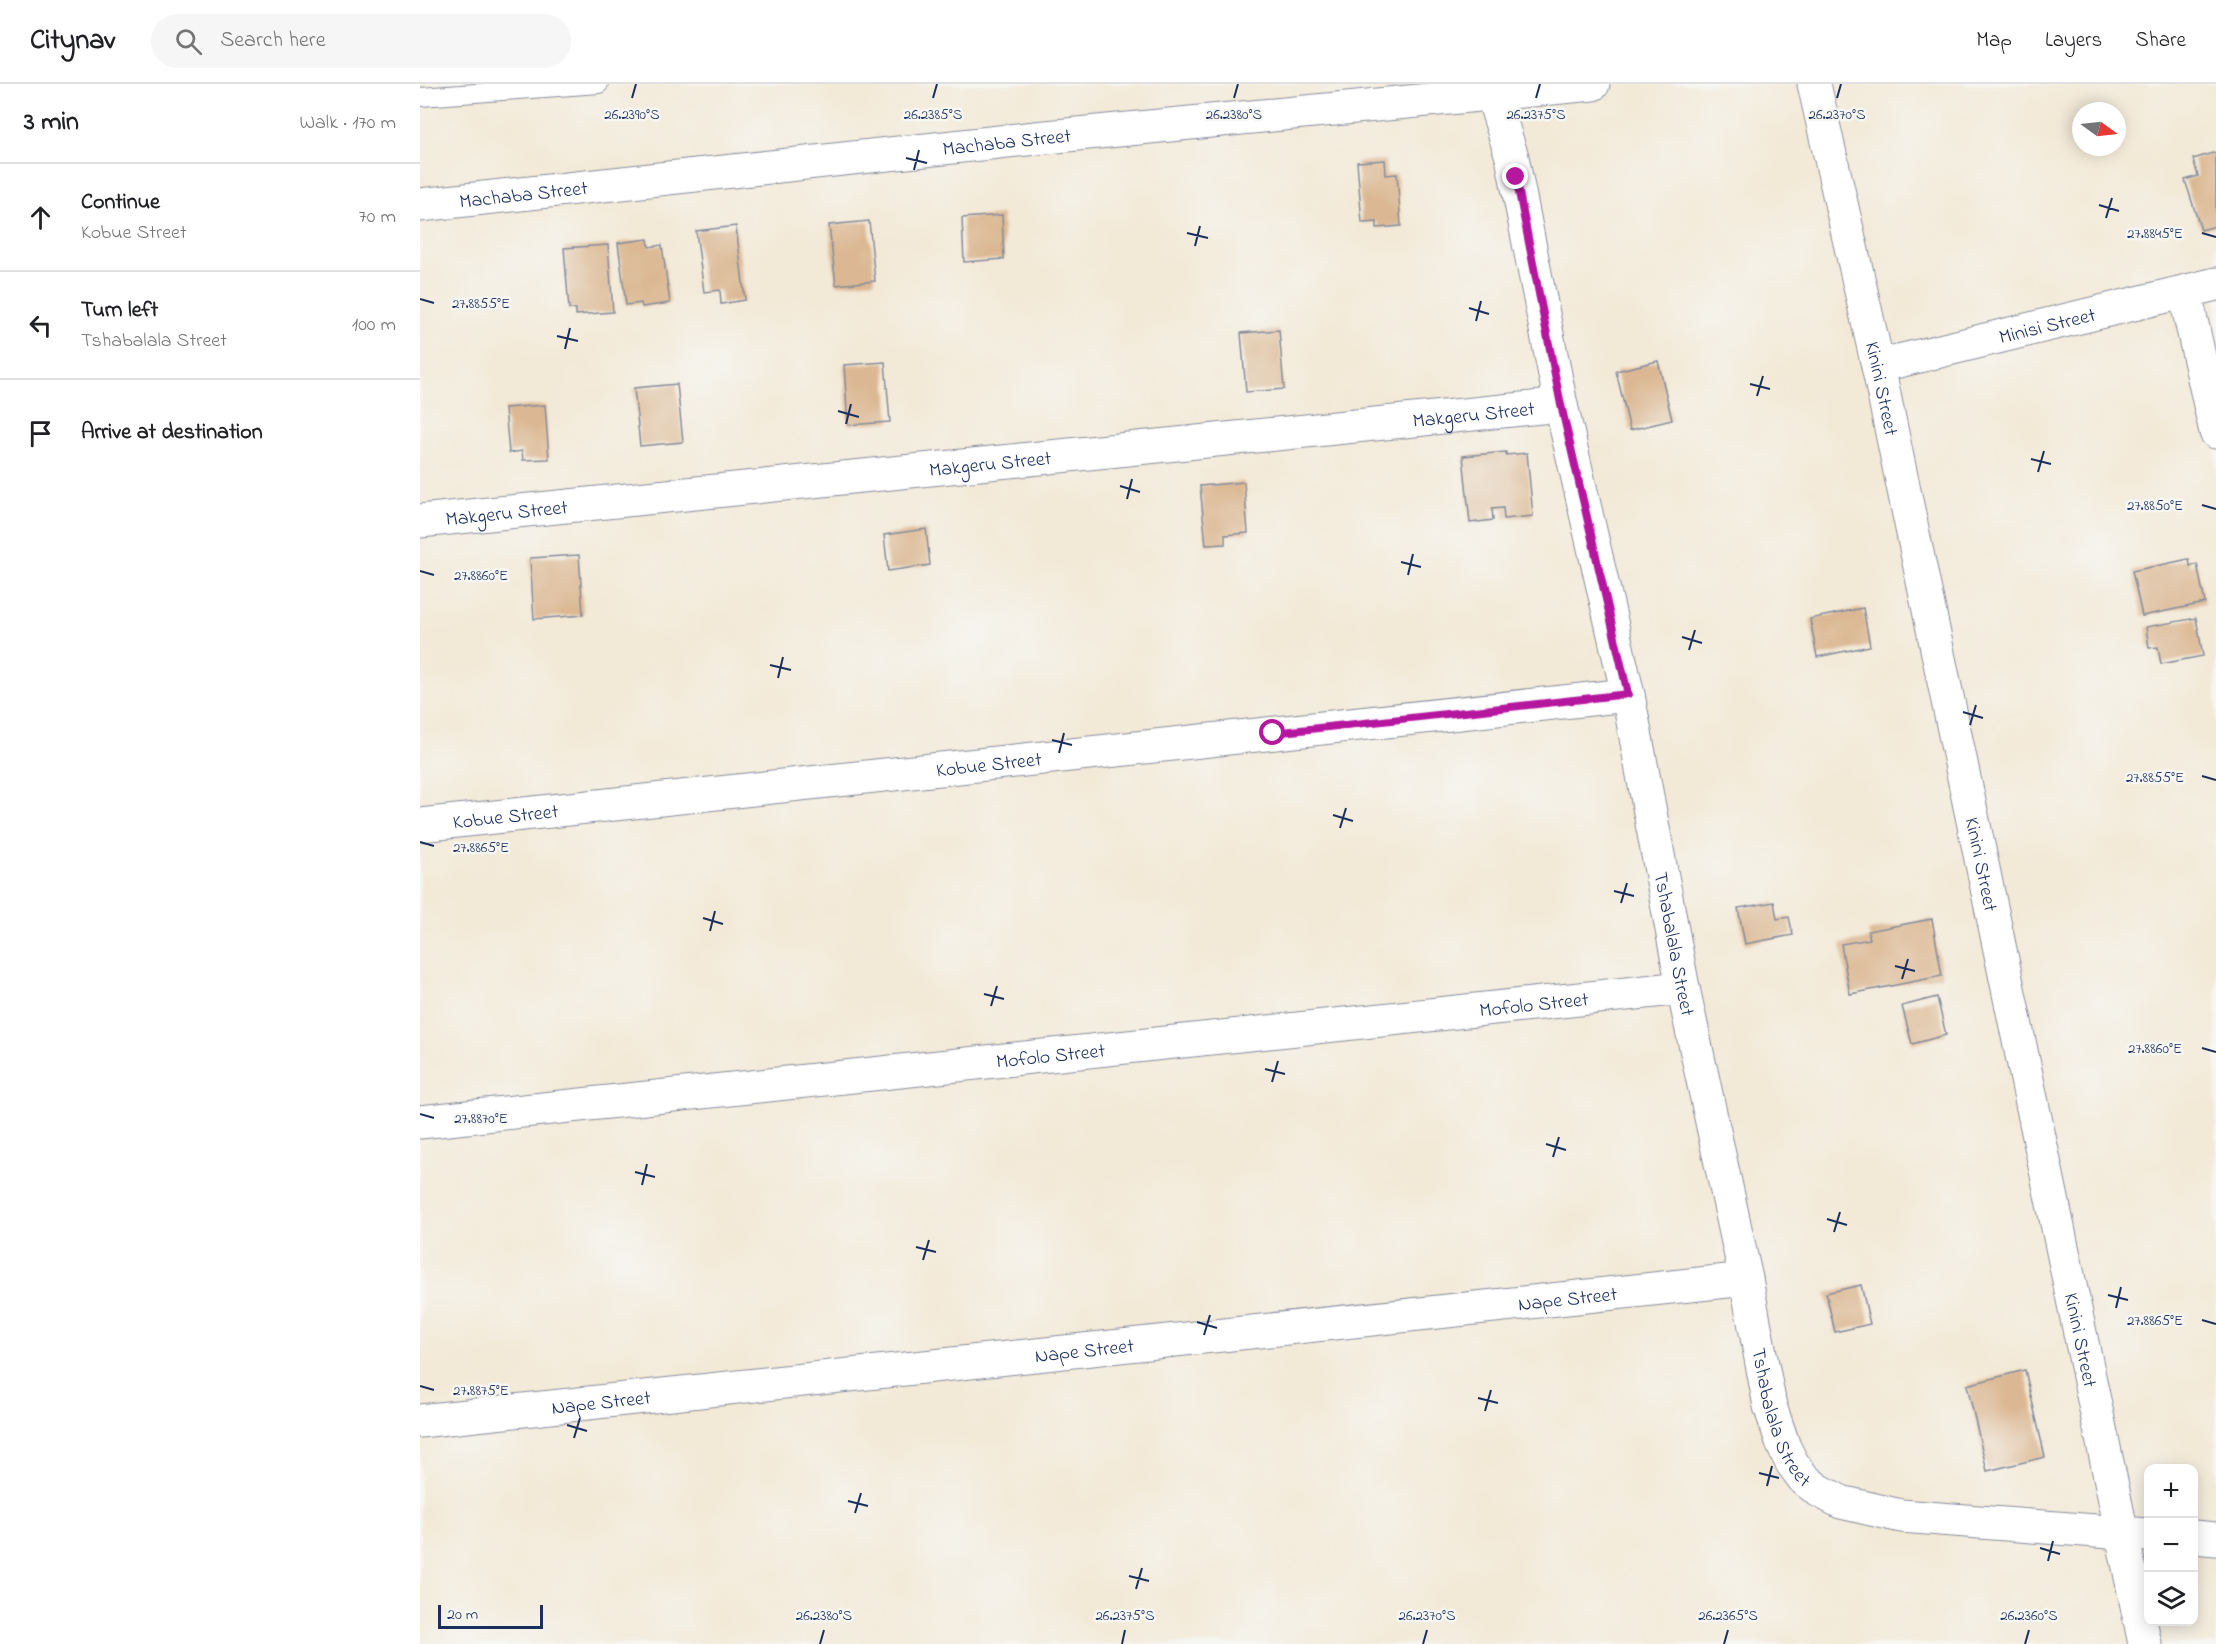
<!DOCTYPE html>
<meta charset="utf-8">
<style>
body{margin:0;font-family:"Indie Flower",sans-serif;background:#f6f6f6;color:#202124}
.controls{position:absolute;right:18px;bottom:18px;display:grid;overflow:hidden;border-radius:12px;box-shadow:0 3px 15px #0003}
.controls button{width:54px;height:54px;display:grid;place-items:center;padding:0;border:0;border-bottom:2px solid #e0e0e0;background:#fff;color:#202124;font:30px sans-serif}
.compass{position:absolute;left:1652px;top:18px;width:54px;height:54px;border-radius:50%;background:#fff;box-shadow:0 3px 15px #0003;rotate:105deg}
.scale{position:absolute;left:18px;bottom:15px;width:105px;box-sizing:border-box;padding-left:6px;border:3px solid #1b2f5e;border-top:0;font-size:16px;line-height:21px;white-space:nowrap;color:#1b2f5e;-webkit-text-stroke:4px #f6f6f2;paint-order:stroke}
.stop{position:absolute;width:18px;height:18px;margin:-14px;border:4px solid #b5179e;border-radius:50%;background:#fff}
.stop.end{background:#b5179e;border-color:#fff;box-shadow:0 2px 6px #0008}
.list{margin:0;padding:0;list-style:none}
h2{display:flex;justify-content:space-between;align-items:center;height:78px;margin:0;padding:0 24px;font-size:26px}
h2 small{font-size:20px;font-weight:400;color:#757577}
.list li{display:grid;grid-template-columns:39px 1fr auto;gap:18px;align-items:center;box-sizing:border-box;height:108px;padding:0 24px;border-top:2px solid #e0e0e0}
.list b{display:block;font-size:22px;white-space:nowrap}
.list p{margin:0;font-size:20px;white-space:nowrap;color:#757577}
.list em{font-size:20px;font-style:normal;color:#757577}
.icon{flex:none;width:33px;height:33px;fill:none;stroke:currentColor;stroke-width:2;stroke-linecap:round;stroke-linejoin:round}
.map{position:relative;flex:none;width:1796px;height:1560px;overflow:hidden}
header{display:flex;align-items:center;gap:36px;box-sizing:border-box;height:84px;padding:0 30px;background:#fff;border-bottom:2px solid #e0e0e0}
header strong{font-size:28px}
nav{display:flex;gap:33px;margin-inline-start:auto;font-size:21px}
.search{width:420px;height:54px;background:#f6f6f6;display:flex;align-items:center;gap:15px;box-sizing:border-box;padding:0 21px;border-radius:33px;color:#757577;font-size:22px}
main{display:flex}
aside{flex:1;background:#fff}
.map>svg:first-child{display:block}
</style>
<header>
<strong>Citynav</strong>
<div class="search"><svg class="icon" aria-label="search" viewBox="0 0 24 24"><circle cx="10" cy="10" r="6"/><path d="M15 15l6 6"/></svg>Search here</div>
<nav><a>Map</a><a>Layers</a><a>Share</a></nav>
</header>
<main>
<aside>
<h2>3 min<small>Walk · 170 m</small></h2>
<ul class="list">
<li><svg class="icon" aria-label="ahead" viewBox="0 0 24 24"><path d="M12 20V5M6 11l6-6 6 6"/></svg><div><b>Continue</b><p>Kobue Street</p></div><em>70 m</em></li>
<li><svg class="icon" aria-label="left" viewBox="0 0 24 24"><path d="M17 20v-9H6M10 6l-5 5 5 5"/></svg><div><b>Turn left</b><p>Tshabalala Street</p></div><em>100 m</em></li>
<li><svg class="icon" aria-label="arrive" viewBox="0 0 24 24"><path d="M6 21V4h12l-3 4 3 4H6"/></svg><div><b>Arrive at destination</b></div></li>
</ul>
</aside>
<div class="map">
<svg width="1796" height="1560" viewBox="0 0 1796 1560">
<rect width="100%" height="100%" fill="#f6f6f2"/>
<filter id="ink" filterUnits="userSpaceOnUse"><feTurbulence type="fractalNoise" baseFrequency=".0167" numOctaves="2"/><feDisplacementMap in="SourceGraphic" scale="12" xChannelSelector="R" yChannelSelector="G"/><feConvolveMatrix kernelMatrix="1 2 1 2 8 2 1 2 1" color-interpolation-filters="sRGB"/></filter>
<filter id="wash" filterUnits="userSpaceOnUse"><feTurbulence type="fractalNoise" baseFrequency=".008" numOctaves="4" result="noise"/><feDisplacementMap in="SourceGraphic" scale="24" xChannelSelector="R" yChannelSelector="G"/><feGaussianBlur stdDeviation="1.35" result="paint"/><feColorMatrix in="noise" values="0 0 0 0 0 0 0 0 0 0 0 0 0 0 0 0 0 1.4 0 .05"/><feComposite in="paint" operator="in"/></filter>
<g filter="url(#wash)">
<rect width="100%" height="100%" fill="#f3e9d7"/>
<g id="blocks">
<path fill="#dbb893" d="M1796,68V142L1781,146L1765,96L1778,92L1773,75Z
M965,76L966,91L977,90L981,142L957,144V138L942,139L937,78Z
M582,131L584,175L544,178L542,134Z
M449,137L455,197L416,201L409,141Z
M316,142L325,216L301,220L300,206L284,208L276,147Z
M228,155L229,163L242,161L250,219L222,223L221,219L206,221L198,159Z
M188,161L193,228L156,231V225H149L144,164Z
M859,246L864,305L826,308L821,249Z
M1238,277L1252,336L1210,346L1196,287Z
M465,278L470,338L428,341L424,281Z
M257,300L263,358L220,362L214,304Z
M125,321L129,375L103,376L102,367L89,369L85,324Z
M1086,368V371L1107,369L1113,432L1084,435L1083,424L1072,425L1073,436L1050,439L1043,372Z
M824,398L828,449L805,451V460L786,461L780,402Z
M506,445L510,481L468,487L464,451Z
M159,471L163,531L114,535L110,474Z
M1769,475L1770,482L1777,480L1785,519L1722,532L1712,487Z
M1443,524L1450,562L1397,573L1390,535Z
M1776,534L1783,572L1741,580L1738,563L1729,564L1726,543Z
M1354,818L1357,835L1369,833L1373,851L1325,860L1318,824Z
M1512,835L1522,892L1430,910L1421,860L1450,855L1448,847Z
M1517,913L1526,951L1492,960L1482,922Z
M1441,1201L1450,1240L1415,1248L1406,1209Z
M1605,1286L1625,1373L1567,1387L1547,1301Z"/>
</g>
</g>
<g filter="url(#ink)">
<use href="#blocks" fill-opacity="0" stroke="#878c9a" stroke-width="1.5"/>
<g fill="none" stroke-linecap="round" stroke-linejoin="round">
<defs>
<path id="service" d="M0,13L179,0"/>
<g id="minor">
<path id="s1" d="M1069,0L1092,73L1141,321L1208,611L1263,904L1326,1195L1350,1322L1364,1363L1372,1379L1384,1395L1398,1406L1421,1418L1481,1432L1728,1451"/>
<path d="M1765,209L1796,348"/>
<path id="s2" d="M1458,282L1796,200"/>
<path id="s3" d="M0,437L1141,321"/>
<path id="s4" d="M0,741L1208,611"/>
<path id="s5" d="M0,1038L1263,904"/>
<path id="s6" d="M0,1337L1326,1195"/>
<path d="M1774,1453L1796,1455"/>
</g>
<g id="tertiary">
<path id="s7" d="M1394,0L1458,282L1725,1560"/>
<path id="s8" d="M0,121L616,54L1173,0"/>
</g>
</defs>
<use href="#service" stroke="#878c9a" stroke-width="20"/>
<use href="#minor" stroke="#878c9a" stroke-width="35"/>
<use href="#tertiary" stroke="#878c9a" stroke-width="35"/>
<use href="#service" stroke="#fff" stroke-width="18"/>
<use href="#minor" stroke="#fff" stroke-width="33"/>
<use href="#tertiary" stroke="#fff" stroke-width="33"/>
</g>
</g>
<g fill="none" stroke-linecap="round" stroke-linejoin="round" filter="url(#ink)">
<path stroke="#b5179e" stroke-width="8" d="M853,649L1208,610L1141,321L1096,93"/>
</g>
<path fill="none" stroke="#1b2f5e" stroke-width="2" d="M212,14L216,0M513,14L517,0M814,14L818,0M1116,14L1120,0M1417,14L1421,0M486,74L507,79M494,86L499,66M1679,121L1699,127M1686,134L1692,114M767,149L788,154M1782,149L1796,153M775,162L780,142M0,215L14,219M1049,224L1069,230M1056,237L1061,217M137,252L158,257M145,265L150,244M1330,300L1350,305M1337,312L1343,292M418,327L439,333M426,340L431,320M1611,375L1631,380M1618,388L1624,367M700,402L720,408M707,415L712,395M1782,421L1796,425M981,478L1001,483M0,487L14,491M988,491L993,470M1262,553L1282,559M1269,566L1275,546M350,581L371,586M358,594L363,573M1543,628L1563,634M1550,641L1556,621M632,656L652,661M639,669L644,649M1782,692L1796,696M913,731L933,737M920,744L926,724M0,758L14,762M1194,807L1214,812M1201,819L1207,799M283,834L303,840M290,847L295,827M1475,882L1495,887M1482,895L1488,875M564,910L584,915M571,922L577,902M1782,964L1796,968M845,985L865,990M852,998L858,977M0,1030L14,1034M1126,1060L1146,1066M1133,1073L1139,1053M215,1088L235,1093M222,1101L227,1080M1407,1135L1427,1141M1414,1148L1420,1128M496,1163L516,1168M503,1176L509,1156M1688,1211L1708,1216M1696,1224L1701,1203M1782,1236L1796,1240M777,1238L797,1244M784,1251L790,1231M0,1302L14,1306M1058,1314L1078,1319M1065,1327L1071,1306M147,1341L167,1347M154,1354L160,1334M1339,1389L1359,1394M1347,1402L1352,1382M428,1417L448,1422M435,1429L441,1409M1620,1464L1640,1470M1628,1477L1633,1457M709,1492L729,1497M716,1505L722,1484M400,1560L404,1546M702,1560L705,1546M1003,1560L1007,1546M1304,1560L1308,1546M1605,1560L1609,1546"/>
<g text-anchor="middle" stroke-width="5" stroke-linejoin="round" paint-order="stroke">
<g font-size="20" fill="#1b2f5e" stroke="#f6f6f2">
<text dy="7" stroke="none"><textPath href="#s8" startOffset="590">Machaba Street</textPath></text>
<text dy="7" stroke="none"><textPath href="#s8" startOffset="104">Machaba Street</textPath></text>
<text dy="7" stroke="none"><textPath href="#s2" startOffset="174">Minisi Street</textPath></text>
<text dy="7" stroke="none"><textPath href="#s7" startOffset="312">Kinini Street</textPath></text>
<text dy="7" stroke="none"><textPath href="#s3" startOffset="1059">Makgeru Street</textPath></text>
<text dy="7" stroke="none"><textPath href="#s3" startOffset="573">Makgeru Street</textPath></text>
<text dy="7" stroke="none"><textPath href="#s3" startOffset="87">Makgeru Street</textPath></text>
<text dy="7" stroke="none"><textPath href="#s4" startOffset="572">Kobue Street</textPath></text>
<text dy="7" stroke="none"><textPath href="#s4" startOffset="86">Kobue Street</textPath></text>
<text dy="7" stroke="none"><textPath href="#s7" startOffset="798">Kinini Street</textPath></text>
<text dy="7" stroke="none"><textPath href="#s1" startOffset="880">Tshabalala Street</textPath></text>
<text dy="7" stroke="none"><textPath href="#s5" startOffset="1120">Mofolo Street</textPath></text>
<text dy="7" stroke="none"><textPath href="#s5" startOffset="634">Mofolo Street</textPath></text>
<text dy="7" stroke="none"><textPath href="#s6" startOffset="1154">Nape Street</textPath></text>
<text dy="7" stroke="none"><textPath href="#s7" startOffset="1284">Kinini Street</textPath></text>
<text dy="7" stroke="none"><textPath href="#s6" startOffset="668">Nape Street</textPath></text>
<text dy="7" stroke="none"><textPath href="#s6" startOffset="182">Nape Street</textPath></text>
<text dy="7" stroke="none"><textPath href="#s1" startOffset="1366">Tshabalala Street</textPath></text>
</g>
</g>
<g font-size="15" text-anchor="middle" fill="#1b2f5e" stroke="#f6f6f2" stroke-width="5" stroke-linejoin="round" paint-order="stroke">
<text x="212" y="35">26.2390°S</text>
<text x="513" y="35">26.2385°S</text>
<text x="814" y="35">26.2380°S</text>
<text x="1116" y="35">26.2375°S</text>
<text x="1417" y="35">26.2370°S</text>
<text x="1735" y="154">27.8845°E</text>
<text x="61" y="224">27.8855°E</text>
<text x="1735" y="426">27.8850°E</text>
<text x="61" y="496">27.8860°E</text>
<text x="1735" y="698">27.8855°E</text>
<text x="61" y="768">27.8865°E</text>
<text x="1735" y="969">27.8860°E</text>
<text x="61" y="1039">27.8870°E</text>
<text x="1735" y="1241">27.8865°E</text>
<text x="61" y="1311">27.8875°E</text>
<text x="404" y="1536">26.2380°S</text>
<text x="705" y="1536">26.2375°S</text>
<text x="1007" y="1536">26.2370°S</text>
<text x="1308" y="1536">26.2365°S</text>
<text x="1609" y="1536">26.2360°S</text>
</g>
</svg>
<div class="controls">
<button>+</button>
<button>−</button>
<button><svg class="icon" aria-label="layers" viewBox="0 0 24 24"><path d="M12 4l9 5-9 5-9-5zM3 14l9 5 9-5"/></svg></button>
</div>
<svg class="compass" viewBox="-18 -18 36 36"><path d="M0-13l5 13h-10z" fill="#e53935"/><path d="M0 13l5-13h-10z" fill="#757577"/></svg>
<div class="scale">20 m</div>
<div class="stop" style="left:853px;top:649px"></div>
<div class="stop end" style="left:1096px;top:93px"></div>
</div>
</main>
